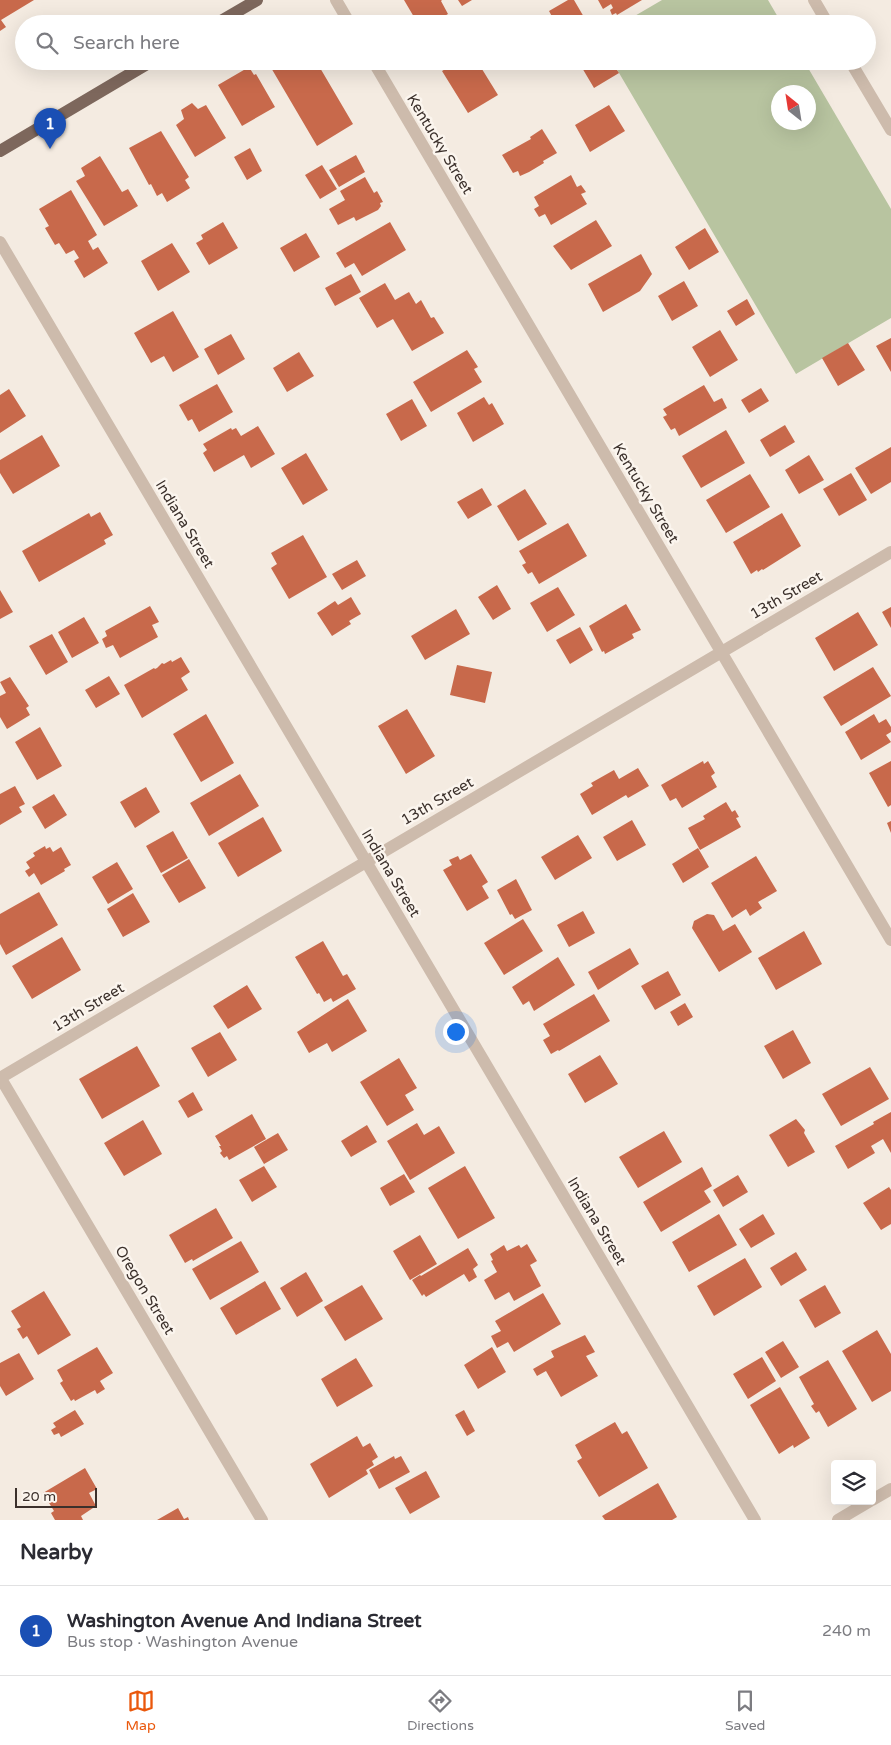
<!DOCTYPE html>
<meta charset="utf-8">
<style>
body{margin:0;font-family:"Varela Round",sans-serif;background:#f2f2f3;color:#2b2b33}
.controls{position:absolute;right:15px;bottom:15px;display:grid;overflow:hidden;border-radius:5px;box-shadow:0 5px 20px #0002}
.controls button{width:45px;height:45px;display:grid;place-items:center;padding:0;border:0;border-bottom:1px solid #e1e1e2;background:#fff;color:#2b2b33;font:25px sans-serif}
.compass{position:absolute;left:771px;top:85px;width:45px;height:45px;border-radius:50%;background:#fff;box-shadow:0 5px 20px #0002;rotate:330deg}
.scale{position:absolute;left:15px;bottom:12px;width:82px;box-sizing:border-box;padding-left:5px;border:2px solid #3b302b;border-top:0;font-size:14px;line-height:18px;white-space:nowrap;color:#3b302b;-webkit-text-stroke:4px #fbf5ee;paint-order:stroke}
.you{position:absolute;left:455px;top:1031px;width:18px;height:18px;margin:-12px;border:4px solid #fff;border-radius:50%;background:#1a73e8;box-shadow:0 0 0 8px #1a73e833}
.badge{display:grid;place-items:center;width:32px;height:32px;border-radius:50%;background:#ea580c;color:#fff;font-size:16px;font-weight:700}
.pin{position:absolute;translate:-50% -41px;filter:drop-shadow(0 1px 2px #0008)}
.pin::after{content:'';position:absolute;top:26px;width:18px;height:15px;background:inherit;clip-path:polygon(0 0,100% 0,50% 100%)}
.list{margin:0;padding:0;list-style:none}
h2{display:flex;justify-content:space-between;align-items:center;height:65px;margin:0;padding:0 20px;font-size:21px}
h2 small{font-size:16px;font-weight:400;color:#7c7c81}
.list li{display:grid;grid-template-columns:32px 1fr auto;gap:15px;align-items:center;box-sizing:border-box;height:90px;padding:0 20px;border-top:1px solid #e1e1e2}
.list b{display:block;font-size:19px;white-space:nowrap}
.list p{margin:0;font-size:16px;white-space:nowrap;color:#7c7c81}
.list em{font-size:16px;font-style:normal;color:#7c7c81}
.icon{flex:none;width:28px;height:28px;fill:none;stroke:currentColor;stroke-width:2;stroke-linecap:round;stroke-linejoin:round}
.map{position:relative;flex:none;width:891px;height:1520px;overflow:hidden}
.search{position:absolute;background:#fff;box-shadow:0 5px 20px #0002;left:15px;right:15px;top:15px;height:55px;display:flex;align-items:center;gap:12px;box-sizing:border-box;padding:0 18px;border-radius:28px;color:#7c7c81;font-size:19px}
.sheet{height:155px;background:#fff}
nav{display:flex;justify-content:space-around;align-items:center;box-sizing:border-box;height:70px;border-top:1px solid #e1e1e2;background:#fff;font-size:14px;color:#7c7c81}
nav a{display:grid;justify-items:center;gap:2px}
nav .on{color:#ea580c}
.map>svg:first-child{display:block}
</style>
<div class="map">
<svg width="891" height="1520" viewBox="0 0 891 1520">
<rect width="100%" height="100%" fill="#f4ebe1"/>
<path fill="#b8c4a0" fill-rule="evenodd" d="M662,0H768L782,24H621Z
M612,61H804L891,209V318L796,374ZM778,92H808V122H778Z"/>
<path fill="#c8694b" d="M0,0H34L1,20L6,27L0,31Z
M404,0H442L441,1L448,14L431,24H421L416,16L414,17Z
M458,0H472L462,6Z
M568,0H574L588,24H556L549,11Z
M598,0H642L617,15L616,13L612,15L610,10L613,8L611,4L603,9Z
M279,61H316L353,124L317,146L270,66Z
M459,61H477L498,95L468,113L442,71Z
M578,61H611L619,73L594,88Z
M249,67L254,75L256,74L275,107L242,126L218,85Z
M192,103L198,109L206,105L226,138L195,157L176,125L184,119L181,110Z
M609,105L625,131L590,152L575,125Z
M542,129L557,153L543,161L544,163L529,172L520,176L518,171L513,173L502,155L531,139L530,137Z
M161,131L189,177L185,180L190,188L167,202L162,193L157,196L151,184L149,185L129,148Z
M250,148L262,171L247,180L234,157Z
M356,155L365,172L339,187L329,170Z
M100,156L122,192L128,189L138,206L104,226L76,181L85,176L81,168Z
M322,165L337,189L320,199L305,175Z
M571,175L577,187L581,185L586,192L581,194L587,204L551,225L545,214L539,217L534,209L539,206L534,197Z
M365,177L374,193L377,191L383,202L380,203L381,206L378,210L356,221L354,217L338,225L329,209L345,200L340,191Z
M71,190L97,235L88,241L93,250L98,247L108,263L84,278L74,261L79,258L74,250L66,254L59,243L55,245L45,228L49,226L39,209Z
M596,220L612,246L571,270L553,246Z
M223,222L238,248L209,265L196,243L203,239L201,235Z
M390,222L406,250L362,276L354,263L345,268L336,253Z
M705,228L719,252L689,270L675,247Z
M306,233L320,257L294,272L280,248Z
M172,243L190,272L158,291L141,261Z
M641,254L652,274L640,291L603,312L588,284Z
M351,274L361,292L335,306L325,288Z
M684,281L698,306L672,321L658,296Z
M385,283L395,300L409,292L416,304L421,300L431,318L434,317L444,333L412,351L393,319L377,328L359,298Z
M747,299L755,314L736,326L727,311Z
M173,311L199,357L173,372L164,356L151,363L134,333Z
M720,330L738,360L710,377L692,347Z
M231,334L245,359L218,375L204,349Z
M891,338V372L876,346Z
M848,343L865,370L838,386L822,358Z
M467,350L478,367L474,369L482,382L431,412L413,382Z
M299,352L314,376L287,392L273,368Z
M217,384L233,412L199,432L192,419L188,421L179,405Z
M704,385L714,402L722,398L727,408L679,436L675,428L671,430L663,417L667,415L663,409Z
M761,388L769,401L749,413L741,400Z
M9,389L26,416L0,433V395Z
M484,397L489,405L492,403L504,424L473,442L457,413Z
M412,399L427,426L401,441L386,414Z
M785,425L795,442L770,457L760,440Z
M258,426L275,454L251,468L244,455L214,472L203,453L207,450L203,444L231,428L232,430L236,428L241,436Z
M726,430L745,463L701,488L682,456Z
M42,435L60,466L13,494L0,473V460Z
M891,447V482L871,494L855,468Z
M306,453L328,490L303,505L281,468Z
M809,455L824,480L799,494L785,470Z
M851,473L867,500L839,516L823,489Z
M750,474L770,507L726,533L706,500Z
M482,488L492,505L468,519L457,502Z
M525,489L547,524L518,541L497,506Z
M100,512L113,535L104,540L106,544L39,582L22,551L89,513L91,517Z
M782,513L801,546L763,570L762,569L758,572L757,570L751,574L733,542Z
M568,523L587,556L539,584L532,572L528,574L522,565L526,563L519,551Z
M303,535L327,577L289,599L271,568L277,564L271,553Z
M357,560L366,576L342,590L332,574Z
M497,585L511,609L493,620L478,597Z
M558,587L575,615L547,632L530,603Z
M0,590L13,612L0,619Z
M351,597L361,614L349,621L351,624L332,636L317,613L335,601L338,605Z
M626,604L641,630L632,634L634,638L605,654L604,651L602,652L589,626Z
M150,606L159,622L152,625L158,637L120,658L113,645L106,648L102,639L107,636L105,631Z
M891,607V628L882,612Z
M456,609L470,634L425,660L411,636Z
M858,612L878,645L834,671L815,638Z
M84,617L99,643L72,658L58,632Z
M580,627L593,650L570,664L556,640Z
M52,634L68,662L46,675L29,646Z
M181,657L190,672L181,678L188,690L142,718L124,685L154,668L155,669L157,668L162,663L164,664L171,660L172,662Z
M457,665L492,672L485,703L450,695Z
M873,667L891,696L841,726L823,697Z
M109,676L120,694L96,708L85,690Z
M10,677L29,706L26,708L30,715L7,729L0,717V696L6,693L0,682Z
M407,709L435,756L406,774L378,726Z
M206,714L234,763L201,782L173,734Z
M874,714L879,723L886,719L891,727V732L886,735L891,742L861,760L845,732Z
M40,727L62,766L37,780L15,742Z
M703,761L704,764L708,761L715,773L711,776L717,787L682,808L676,798L670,801L661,785Z
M891,761V805L888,807L869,773Z
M638,768L649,786L628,798L626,795L592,815L580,794L593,786L591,783L614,770L619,779Z
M240,774L259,806L209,836L190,803Z
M15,786L25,804L19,807L22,812L0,825V794Z
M146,787L160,812L135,828L120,802Z
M54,794L67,815L45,829L32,807Z
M726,802L732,812L735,810L739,817L736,818L741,827L700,850L688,828L705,819L703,816Z
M263,817L282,851L238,877L218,843Z
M632,820L646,845L617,861L603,837Z
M891,821V833L887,823Z
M173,831L188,858L161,873L146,846Z
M578,835L592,858L555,880L541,857Z
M45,846L46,849L50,847L53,852L61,847L71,865L64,869L65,871L41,885L34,873L29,877L25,871L30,868L26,862L35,856L33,853Z
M698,848L709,867L683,883L672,864Z
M471,854L488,882L482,886L489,898L467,911L443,870L452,865L449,860L458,856L460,860Z
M756,856L777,891L758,902L762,908L750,916L746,909L732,918L711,883Z
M189,859L206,888L179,903L162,875Z
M117,862L133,889L108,904L92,877Z
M516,879L532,910L515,919L512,914L510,915L497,890Z
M39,892L58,925L6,955L0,944V914Z
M133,893L150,922L123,937L107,909Z
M583,911L595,933L569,947L557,925Z
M707,914L714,915L723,931L735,924L752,952L719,972L692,928L694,921Z
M523,919L543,951L504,975L484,943Z
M804,931L822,964L776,990L758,958Z
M62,937L81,970L32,999L12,966Z
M323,941L343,976L347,974L356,989L333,1002L331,998L324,1002L319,993L317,994L295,957Z
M630,948L639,964L598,990L588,972Z
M558,957L575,985L534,1011L529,1001L523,1005L512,987Z
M668,971L681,995L655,1010L641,986Z
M247,985L262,1009L228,1029L213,1006Z
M594,994L610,1021L559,1051L558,1050L551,1054L543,1040L550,1036L543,1024Z
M348,999L367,1031L332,1052L327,1043L309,1053L297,1032Z
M685,1003L693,1017L678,1026L670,1012Z
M793,1030L811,1063L783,1079L764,1046Z
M220,1032L237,1060L208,1077L191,1048Z
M137,1046L160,1086L102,1119L79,1079Z
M600,1055L618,1084L585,1103L568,1074Z
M399,1058L417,1088L405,1095L414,1110L387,1126L360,1082Z
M870,1067L889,1099L841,1126L822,1094Z
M193,1092L203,1110L188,1118L178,1101Z
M891,1112V1153L883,1139L871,1146L875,1153L848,1169L835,1146L874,1124L873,1122Z
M252,1114L266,1139L229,1160L227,1156L224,1158L220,1153L222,1151L219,1146H221L215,1136Z
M796,1119L805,1130L804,1133L815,1152L788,1167L769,1135Z
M143,1120L162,1154L124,1176L104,1143Z
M417,1123L424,1135L439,1126L455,1153L410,1180L387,1141Z
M367,1125L377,1142L351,1157L341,1141Z
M664,1131L682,1162L638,1188L619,1157Z
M278,1133L288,1150L264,1164L254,1147Z
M264,1166L277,1187L252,1202L239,1180Z
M465,1166L495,1218L458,1239L428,1188Z
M702,1167L712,1186L704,1191L711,1202L661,1232L643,1202Z
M404,1174L415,1192L390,1206L380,1188Z
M738,1175L748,1192L723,1207L713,1190Z
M889,1187L891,1190V1224L881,1230L863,1203Z
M216,1208L233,1238L193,1261L192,1259L185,1263L169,1235Z
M719,1214L737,1245L689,1272L672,1242Z
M763,1214L775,1234L751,1248L739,1229Z
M420,1235L437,1264L410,1280L393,1251Z
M241,1241L259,1272L210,1300L192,1269Z
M527,1244L537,1261L530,1265L541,1286L514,1301L509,1292L495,1300L484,1280L497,1272L491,1261L493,1260L490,1254L504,1245L507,1251L519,1245L521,1248Z
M468,1248L478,1265L473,1269L477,1277L469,1282L464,1274L426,1297L424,1294L422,1296L412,1280L420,1275L421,1276Z
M796,1252L807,1270L781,1286L770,1268Z
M745,1258L762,1287L714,1316L697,1286Z
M306,1272L323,1301L297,1317L280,1288Z
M265,1281L281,1309L236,1335L220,1308Z
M362,1285L383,1319L345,1341L324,1307Z
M825,1285L841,1313L815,1328L799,1300Z
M44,1291L71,1335L38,1355L27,1336L23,1339L17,1329L21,1327L11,1311Z
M543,1293L561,1324L514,1352L508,1342L497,1348L491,1336L501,1331L495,1321Z
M877,1330L891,1354V1391L872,1402L842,1351Z
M585,1335L595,1352L586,1356L598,1376L561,1397L546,1371L537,1376L533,1369L554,1357L551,1351Z
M783,1341L799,1367L781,1378L765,1352Z
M97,1347L113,1373L100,1381L105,1389L97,1394L95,1390L75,1401L74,1399L71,1401L60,1383L63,1381L57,1370Z
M492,1347L506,1372L478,1389L464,1365Z
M19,1353L34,1379L6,1396L0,1386V1363Z
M762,1357L776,1381L748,1399L733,1374Z
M356,1358L373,1386L337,1407L321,1379Z
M828,1360L857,1409L828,1427L819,1411L816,1413L811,1406L814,1404L799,1377Z
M780,1387L810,1438L794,1448L793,1445L779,1454L750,1405Z
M75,1410L84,1424L61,1437L59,1433L54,1435L51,1430L56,1427L53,1423Z
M464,1410L475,1431L467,1436L455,1415Z
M615,1422L622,1434L627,1431L648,1468L599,1497L577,1461L582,1458L575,1445Z
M357,1436L363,1447L370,1443L378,1457L372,1461L374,1465L366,1470L368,1474L329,1498L310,1464Z
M394,1456L395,1459L401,1456L410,1472L379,1489L369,1470Z
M85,1468L97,1489L89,1493L96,1506L81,1516L83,1520H55L51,1513L54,1511L43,1493Z
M426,1471L440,1497L410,1514L395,1488Z
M658,1483L677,1517L672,1520H605L602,1516Z
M178,1508L184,1519L188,1517L189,1520H157Z"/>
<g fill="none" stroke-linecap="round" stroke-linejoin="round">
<path stroke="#cdbbac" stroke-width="12" d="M336,0L350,24
M814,0L828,24
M373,61L891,940
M850,61L891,130
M0,242L755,1520
M0,1077L262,1520
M0,1078L891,552
M872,1500L891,1489
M838,1520L870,1501"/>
<path stroke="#7d675c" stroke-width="12" d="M216,24L257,0
M0,151L152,61"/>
</g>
<g text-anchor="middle" stroke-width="5" stroke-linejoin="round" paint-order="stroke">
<g font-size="15" fill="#3b302b" stroke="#fbf5ee">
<text transform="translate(440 144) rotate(59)" y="5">Kentucky Street</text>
<text transform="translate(646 493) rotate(59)" y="5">Kentucky Street</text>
<text transform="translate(185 524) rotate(59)" y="5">Indiana Street</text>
<text transform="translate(786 595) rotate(-30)" y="5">13th Street</text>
<text transform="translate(437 801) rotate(-30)" y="5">13th Street</text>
<text transform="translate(391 873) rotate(59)" y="5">Indiana Street</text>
<text transform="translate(88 1007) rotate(-31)" y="5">13th Street</text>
<text transform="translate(597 1221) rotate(59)" y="5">Indiana Street</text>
<text transform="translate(145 1290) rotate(59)" y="5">Oregon Street</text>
</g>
</g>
</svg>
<div class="controls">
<button><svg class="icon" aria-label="layers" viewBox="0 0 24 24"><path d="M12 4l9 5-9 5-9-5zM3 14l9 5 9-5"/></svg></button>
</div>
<svg class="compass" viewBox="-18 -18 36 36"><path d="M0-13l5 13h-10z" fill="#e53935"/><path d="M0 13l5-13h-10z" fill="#7c7c81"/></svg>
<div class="scale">20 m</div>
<div class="you"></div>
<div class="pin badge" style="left:50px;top:149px;background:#1a4fb4">1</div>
<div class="search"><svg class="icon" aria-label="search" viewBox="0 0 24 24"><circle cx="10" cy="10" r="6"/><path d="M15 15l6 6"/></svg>Search here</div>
</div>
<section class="sheet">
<h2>Nearby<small></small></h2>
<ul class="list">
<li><span class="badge" style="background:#1a4fb4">1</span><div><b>Washington Avenue And Indiana Street</b><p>Bus stop · Washington Avenue</p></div><em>240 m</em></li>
</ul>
</section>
<nav>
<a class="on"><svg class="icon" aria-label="map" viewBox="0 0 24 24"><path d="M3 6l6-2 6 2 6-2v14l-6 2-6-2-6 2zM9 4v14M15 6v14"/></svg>Map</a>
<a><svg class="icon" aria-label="directions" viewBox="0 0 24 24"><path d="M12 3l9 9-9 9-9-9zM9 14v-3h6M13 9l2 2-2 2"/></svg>Directions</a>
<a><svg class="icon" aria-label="saved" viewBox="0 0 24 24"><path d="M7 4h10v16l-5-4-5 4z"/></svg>Saved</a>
</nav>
